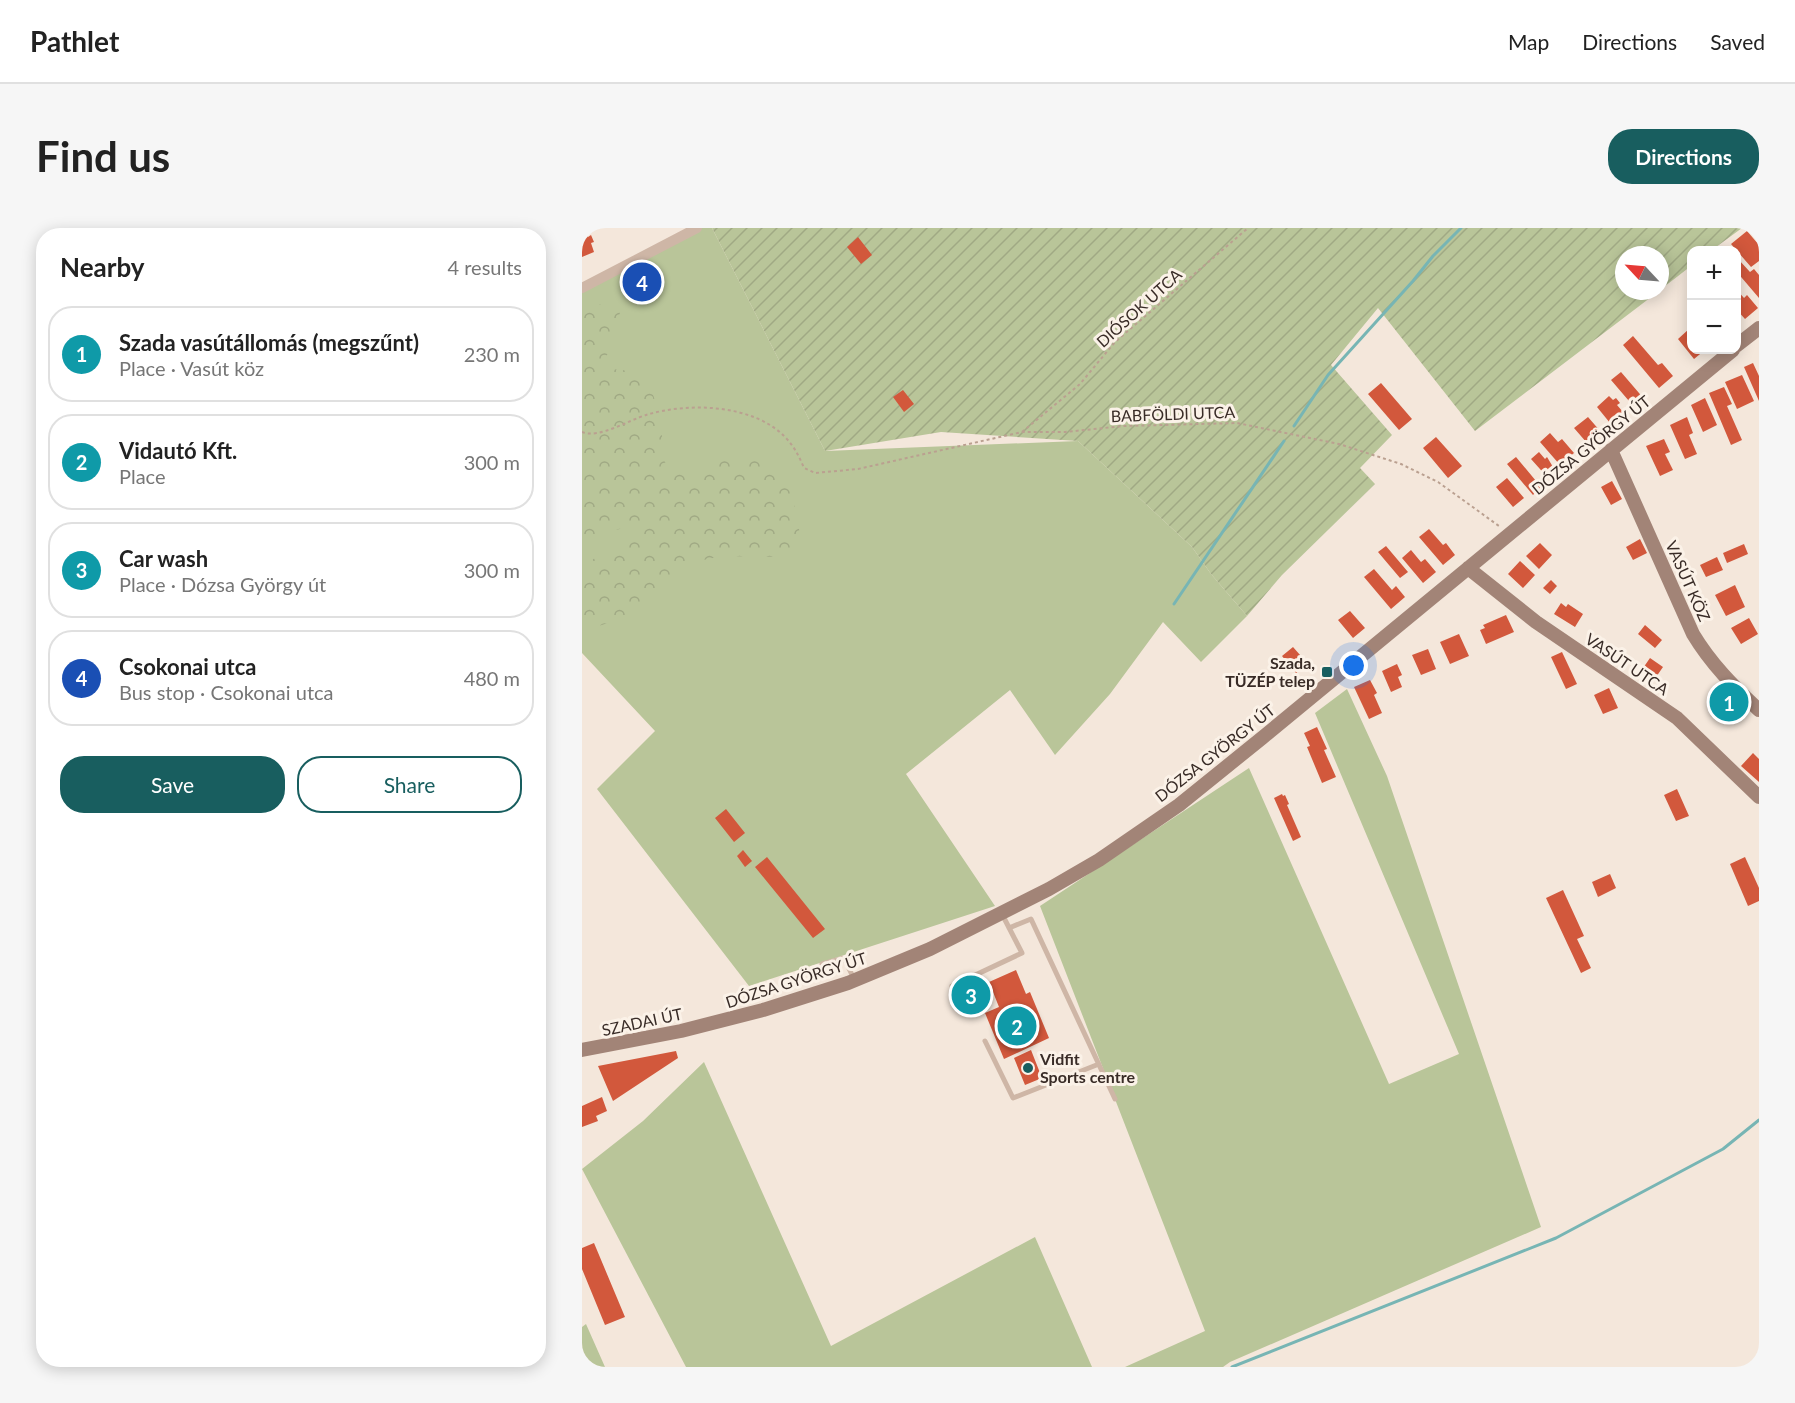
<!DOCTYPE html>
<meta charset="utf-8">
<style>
body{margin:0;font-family:Lato,sans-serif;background:#f6f6f6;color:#222}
.controls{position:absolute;right:18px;top:18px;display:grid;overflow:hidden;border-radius:12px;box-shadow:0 3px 15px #0003}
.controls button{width:54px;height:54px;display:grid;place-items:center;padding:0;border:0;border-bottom:2px solid #e0e0e0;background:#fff;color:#222;font:30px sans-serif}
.compass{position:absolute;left:1033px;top:18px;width:54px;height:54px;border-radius:50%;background:#fff;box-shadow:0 3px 15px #0003;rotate:296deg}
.you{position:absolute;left:772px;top:438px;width:21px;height:21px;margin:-15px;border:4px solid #fff;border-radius:50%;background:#1a73e8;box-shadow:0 0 0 9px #1a73e833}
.badge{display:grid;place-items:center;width:39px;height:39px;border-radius:50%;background:#185e5f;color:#fff;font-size:20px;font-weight:700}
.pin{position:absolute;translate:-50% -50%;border:3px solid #fff;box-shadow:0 2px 6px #0006}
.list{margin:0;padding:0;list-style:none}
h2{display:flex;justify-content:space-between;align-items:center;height:78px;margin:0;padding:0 24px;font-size:26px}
h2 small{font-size:20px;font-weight:400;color:#767676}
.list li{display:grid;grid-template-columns:39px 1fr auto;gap:18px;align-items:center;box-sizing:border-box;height:96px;margin:0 12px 12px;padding:0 12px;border:2px solid #e0e0e0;border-radius:24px}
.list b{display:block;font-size:22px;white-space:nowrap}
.list p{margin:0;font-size:20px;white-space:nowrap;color:#767676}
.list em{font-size:20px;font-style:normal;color:#767676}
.actions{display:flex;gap:12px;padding:18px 24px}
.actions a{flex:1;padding:14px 0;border:2px solid #185e5f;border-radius:24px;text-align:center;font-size:21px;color:#185e5f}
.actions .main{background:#185e5f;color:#fff}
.map{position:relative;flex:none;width:1177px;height:1139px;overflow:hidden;border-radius:24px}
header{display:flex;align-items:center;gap:36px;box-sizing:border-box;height:84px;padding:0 30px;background:#fff;border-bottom:2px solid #e0e0e0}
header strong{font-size:28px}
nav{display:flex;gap:33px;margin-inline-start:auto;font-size:21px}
.intro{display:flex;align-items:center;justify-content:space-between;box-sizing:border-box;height:144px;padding:0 36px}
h1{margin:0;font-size:42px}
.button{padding:15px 27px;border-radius:24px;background:#185e5f;color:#fff;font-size:21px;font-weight:700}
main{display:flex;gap:36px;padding:0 36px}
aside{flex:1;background:#fff;border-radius:24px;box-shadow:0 3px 15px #0003}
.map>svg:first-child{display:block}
</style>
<header>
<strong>Pathlet</strong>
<nav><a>Map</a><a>Directions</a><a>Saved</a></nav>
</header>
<div class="intro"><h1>Find us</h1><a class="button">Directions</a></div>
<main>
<aside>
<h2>Nearby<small>4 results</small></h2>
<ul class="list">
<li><span class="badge" style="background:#0f9aa8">1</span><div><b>Szada vasútállomás (megszűnt)</b><p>Place · Vasút köz</p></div><em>230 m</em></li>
<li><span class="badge" style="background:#0f9aa8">2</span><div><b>Vidautó Kft.</b><p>Place</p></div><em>300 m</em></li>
<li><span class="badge" style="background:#0f9aa8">3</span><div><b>Car wash</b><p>Place · Dózsa György út</p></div><em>300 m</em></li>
<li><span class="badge" style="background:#1a4fb4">4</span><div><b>Csokonai utca</b><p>Bus stop · Csokonai utca</p></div><em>480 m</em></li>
</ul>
<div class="actions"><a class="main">Save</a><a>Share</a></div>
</aside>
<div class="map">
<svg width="1177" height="1139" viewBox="0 0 1177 1139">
<defs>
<pattern id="forest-crowns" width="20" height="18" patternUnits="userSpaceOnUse" patternTransform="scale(1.5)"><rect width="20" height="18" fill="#b9c599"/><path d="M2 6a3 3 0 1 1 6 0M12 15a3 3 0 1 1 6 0" fill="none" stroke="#a0a984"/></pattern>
<pattern id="garden-furrows" width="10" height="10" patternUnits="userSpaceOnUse" patternTransform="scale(1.5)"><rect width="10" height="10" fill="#b9c599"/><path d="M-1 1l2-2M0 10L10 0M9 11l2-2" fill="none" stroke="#a0a984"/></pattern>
</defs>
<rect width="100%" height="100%" fill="#f4e7db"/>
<path fill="#b9c599" d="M115,0H130L243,223L496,213L610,319L629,346L665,388L619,434L581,394L528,466L473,527L428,462L324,546L413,678L167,758L15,561L73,503L0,425V60Z
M765,461L805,548L959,999L648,1134L641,1139H543L623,1103L458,678L667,540L807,856L877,826L733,485Z
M122,834L249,1118L453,1009L510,1139H104L0,941L61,893Z
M4,1096L23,1139H0V1099Z"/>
<path fill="url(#forest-crowns)" d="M14,76L39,79L34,104L20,140L49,143L69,160L80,195V229L91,248L164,226L196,244L210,266L218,306L205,329L140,328L98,337L80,367L45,389L7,401L0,406V336L41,318L66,295L0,309V85Z"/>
<path fill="url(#garden-furrows)" d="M130,0H1160L1130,22H1110L1109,38L1078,62V27H1042V63H1077L893,203L796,80L749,137L810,207L778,240L793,256L700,347L665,388L629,346L610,319L496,213L359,204L243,223Z"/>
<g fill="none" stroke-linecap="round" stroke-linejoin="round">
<path stroke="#77b5b4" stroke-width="3" d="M712,198L746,147L831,53L851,28L879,0
M592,376L702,213
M650,1139L974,1010L1141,921L1177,892"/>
</g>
<path fill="#d2583c" d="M1165,3L1177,17V33L1169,39L1149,16Z
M3,4L6,9L9,7L12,14L9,15L12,24L0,29V5Z
M276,9L290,27L279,36L265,19Z
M1157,32L1168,44L1172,41L1177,47V70L1154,43V34Z
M1154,61L1162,70L1165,67L1176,80L1163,91L1154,81Z
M1107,101L1110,104V122H1123L1112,131L1096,111Z
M1051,108L1076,137L1080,135L1091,148L1077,160L1041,117Z
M1171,135L1177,148V173L1162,139Z
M1039,144L1063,172L1053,180L1029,152Z
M1160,147L1172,173L1155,181L1143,154Z
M799,155L830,191L817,202L786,166Z
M1142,159L1150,176L1145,178L1160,212L1149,217L1127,165Z
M321,162L332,176L322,184L311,169Z
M1027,168L1031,172L1034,170L1038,175L1035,177L1041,184L1028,195L1015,179Z
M1123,170L1135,197L1121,204L1109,177Z
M1006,189L1019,204L1005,215L992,200Z
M1105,189L1111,205L1107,207L1115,226L1103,231L1088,197Z
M968,205L976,214L980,211L992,225L978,237L958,214Z
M854,209L880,238L866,250L841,220Z
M1082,211L1088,224L1083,226L1091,242L1078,248L1064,218Z
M957,224L963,231L965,229L974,244L966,250L949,231Z
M934,229L959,259L951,267L925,236Z
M925,250L942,270L931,279L914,259Z
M1030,253L1040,271L1029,277L1019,259Z
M847,301L861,317L864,315L873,327L861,337L837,309Z
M1058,311L1065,325L1051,332L1044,319Z
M958,315L970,327L957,341L944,328Z
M1162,316L1166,326L1145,335L1141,325Z
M804,318L826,344L818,350L796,324Z
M829,322L839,334L843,331L854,344L841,355L820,330Z
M1135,329L1141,342L1124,349L1118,337Z
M938,333L953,347L941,360L926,346Z
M792,341L810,362L814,358L823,369L809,381L782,349Z
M969,352L975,358L968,366L961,360Z
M1153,357L1163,379L1144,388L1133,367Z
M979,375L984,379L986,376L1001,386L993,399L972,386Z
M768,383L783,400L771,410L756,392Z
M924,387L932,404L904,416L898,402L903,400L901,397Z
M1167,390L1176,406L1159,416L1149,400Z
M1063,397L1080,412L1073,420L1056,406Z
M877,406L887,428L868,436L858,414Z
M711,419L726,436L714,445L700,428Z
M846,421L854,441L839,447L830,427Z
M980,424L995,456L984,461L969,429Z
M1068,430L1081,439L1072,452L1059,443Z
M815,436L820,447L816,449L820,459L809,464L800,443Z
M788,452L795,465L792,467L800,485L787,491L772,459Z
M1027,460L1036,480L1021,486L1012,467Z
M1149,460L1161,471L1139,495L1131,487L1137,480L1134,477Z
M735,499L745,521L742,522L754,549L740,555L725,519L728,518L722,505Z
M1171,525L1177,531V554L1159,538Z
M1095,561L1107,588L1094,593L1082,567Z
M700,566L701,568L703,567L707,576L705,577L719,609L711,613L692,570Z
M144,581L163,605L152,614L133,590Z
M161,622L170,633L163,639L155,628Z
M185,629L243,701L231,710L173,639Z
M1163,629L1177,660V673L1166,678L1148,636Z
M1028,646L1034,660L1016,669L1010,654Z
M981,662L1002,708L995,711L1009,740L999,745L964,670Z
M434,742L444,766L448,764L467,810L422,831L403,785L417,779L407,754Z
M395,759L399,769L382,776L379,766Z
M449,822L460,850L443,857L432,830Z
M94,823L96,830L31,873L16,838Z
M20,869L25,883L14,888L16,893L0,899V878Z
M12,1015L43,1089L23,1097L0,1041V1020Z"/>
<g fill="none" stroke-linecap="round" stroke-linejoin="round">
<path stroke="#baa090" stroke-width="2" stroke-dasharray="3 3" stroke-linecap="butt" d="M0,204C17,211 47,192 64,187C106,174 171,176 203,209C212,218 217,228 222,240L233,245L276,241L440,204H483L542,198L655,195L757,216L819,236L856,254L917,298
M440,204L498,156L533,114L666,0"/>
<path stroke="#ceb6a6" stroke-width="5" d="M427,700L449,691L533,871
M240,736L262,730L272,751
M370,758L440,725L420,686
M403,813L431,870L517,836"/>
<path stroke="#ceb6a6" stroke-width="10" d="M0,60L115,0"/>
<path stroke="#a28477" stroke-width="14" d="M1154,118L1177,100
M1029,222L1111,406C1129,436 1152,459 1177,482
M886,340L954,394L1095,490L1177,569
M0,822L99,803L181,782L266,755L348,721L467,661L517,632L597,577L680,510L1151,122"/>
</g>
<g fill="#185e5f" stroke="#fbf2e8" stroke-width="2">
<rect x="739" y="438" width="12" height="12" rx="3"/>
<circle cx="446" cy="840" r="6"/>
</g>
<g text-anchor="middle" stroke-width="6" stroke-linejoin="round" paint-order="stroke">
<g font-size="16" fill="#392c27" stroke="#fbf2e8">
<text transform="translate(557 80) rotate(-42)" y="6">DIÓSOK UTCA</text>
<text transform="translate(591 186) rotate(-2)" y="6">BABFÖLDI UTCA</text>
<text transform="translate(1009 217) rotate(-39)" y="6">DÓZSA GYÖRGY ÚT</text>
<text transform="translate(1106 353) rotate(66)" y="6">VASÚT KÖZ</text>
<text transform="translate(1045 436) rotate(34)" y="6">VASÚT UTCA</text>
<text transform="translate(633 525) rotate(-38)" y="6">DÓZSA GYÖRGY ÚT</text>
<text transform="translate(214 752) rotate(-18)" y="6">DÓZSA GYÖRGY ÚT</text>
<text transform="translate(60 794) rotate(-12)" y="6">SZADAI ÚT</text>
</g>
<g font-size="16" font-weight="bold" fill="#392c27" stroke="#fbf2e8" text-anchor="end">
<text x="733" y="441">Szada,<tspan x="733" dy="18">TÜZÉP telep</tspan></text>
<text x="458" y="837" text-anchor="start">Vidfit<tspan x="458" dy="18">Sports centre</tspan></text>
</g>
</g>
</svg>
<div class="controls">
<button>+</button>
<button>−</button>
</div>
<svg class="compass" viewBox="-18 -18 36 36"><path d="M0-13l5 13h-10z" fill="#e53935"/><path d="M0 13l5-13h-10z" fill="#767676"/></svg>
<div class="you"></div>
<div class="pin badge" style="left:1147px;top:474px;background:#0f9aa8">1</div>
<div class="pin badge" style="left:435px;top:798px;background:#0f9aa8">2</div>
<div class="pin badge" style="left:389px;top:767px;background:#0f9aa8">3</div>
<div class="pin badge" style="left:60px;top:54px;background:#1a4fb4">4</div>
</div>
</main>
